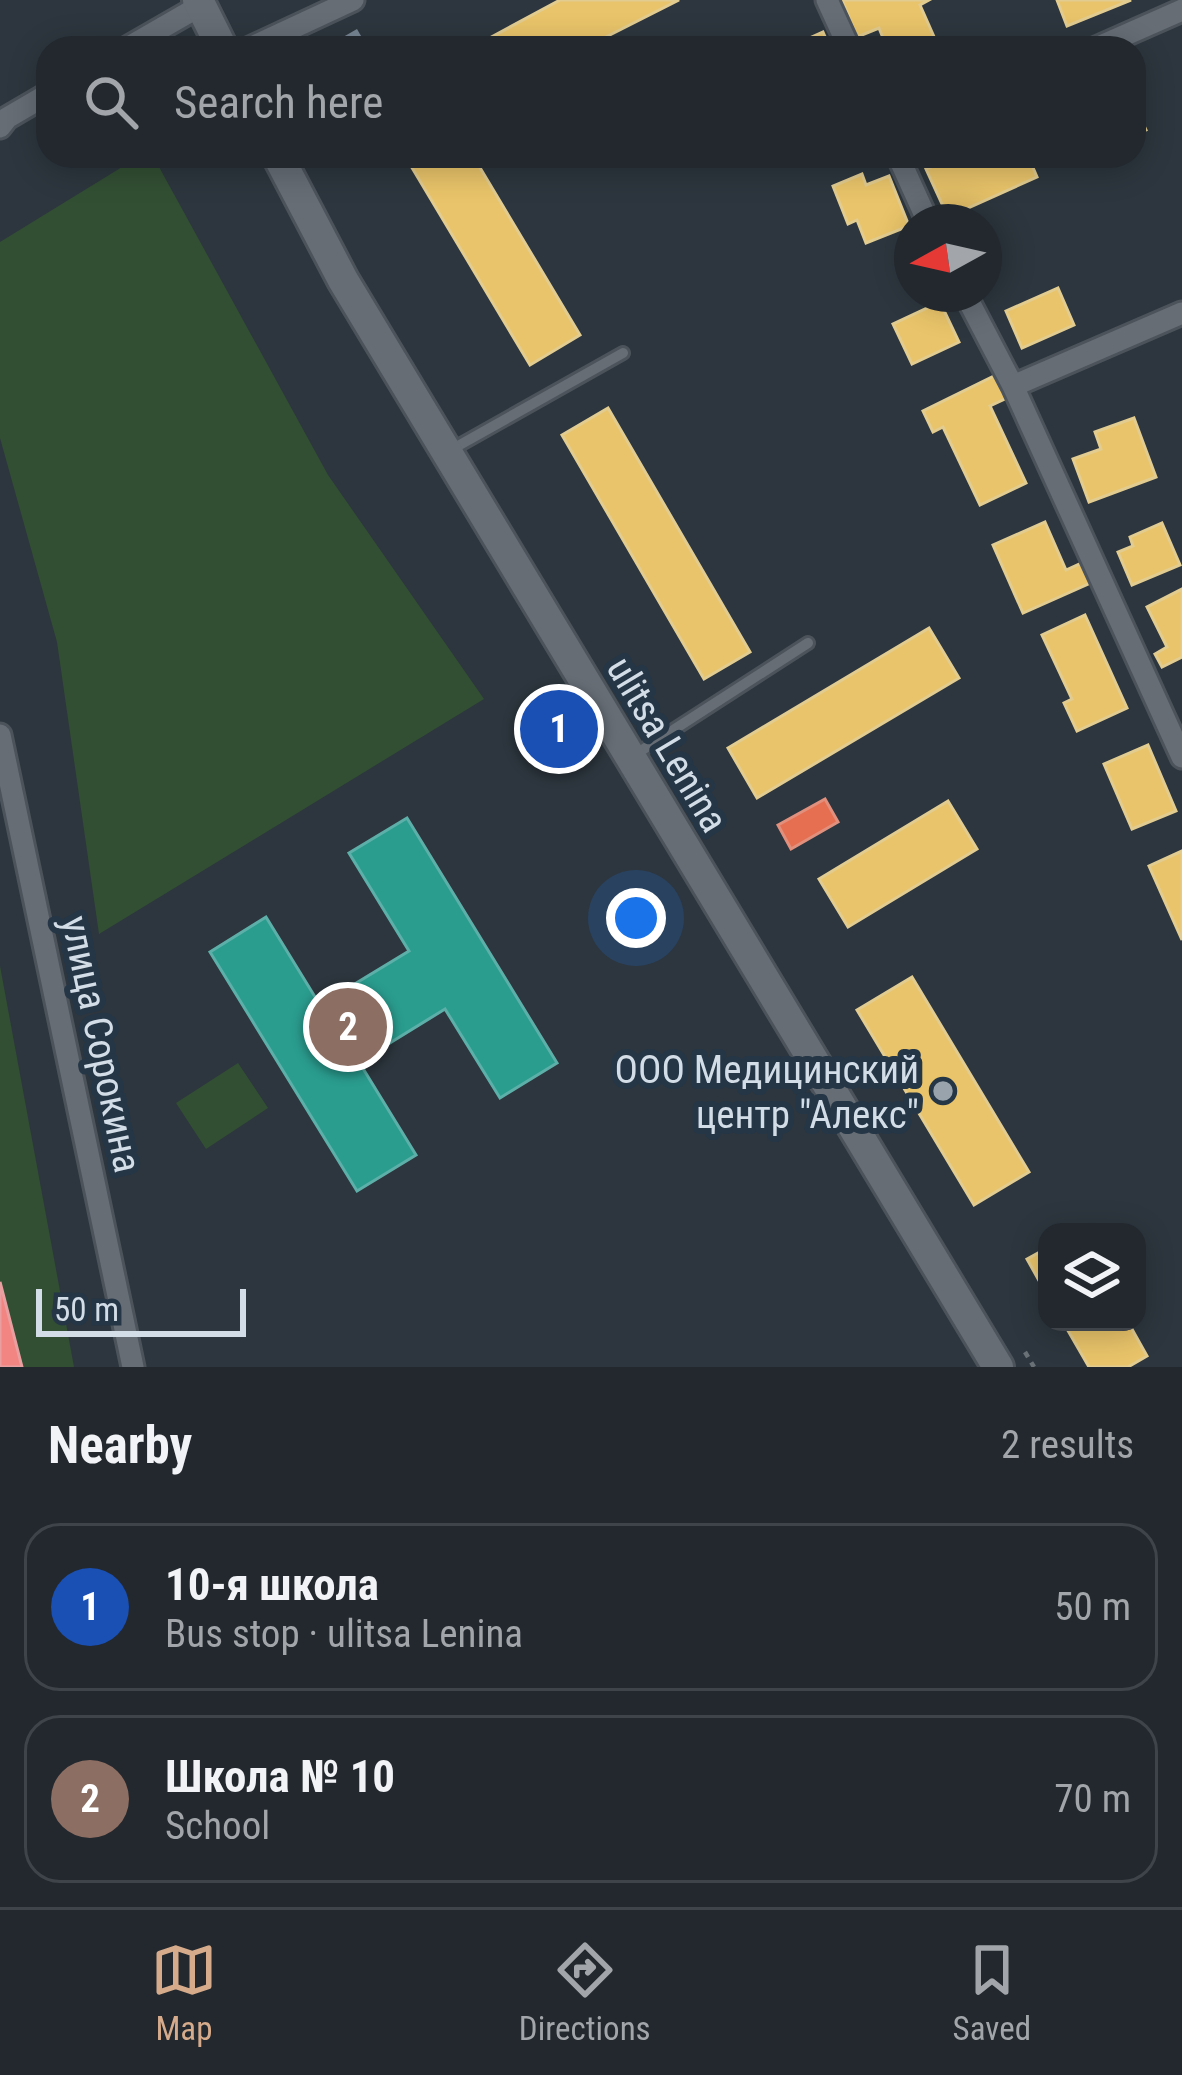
<!DOCTYPE html>
<meta charset="utf-8">
<style>
body{margin:0;font-family:"Roboto Condensed",sans-serif;background:#2e343a;color:#f1f3f6}
.controls{position:absolute;right:36px;bottom:36px;display:grid;overflow:hidden;border-radius:24px;box-shadow:0 6px 30px #0003}
.controls button{width:108px;height:108px;display:grid;place-items:center;padding:0;border:0;border-bottom:3px solid #3f444a;background:#22282e;color:#f1f3f6;font:60px sans-serif}
.compass{position:absolute;left:894px;top:204px;width:108px;height:108px;border-radius:50%;background:#22282e;box-shadow:0 6px 30px #0003;rotate:262deg}
.scale{position:absolute;left:36px;bottom:30px;width:210px;box-sizing:border-box;padding-left:12px;border:6px solid #d3dde7;border-top:0;font-size:33px;line-height:42px;white-space:nowrap;color:#d3dde7;-webkit-text-stroke:9px #253646;paint-order:stroke}
.you{position:absolute;left:636px;top:918px;width:42px;height:42px;margin:-30px;border:9px solid #fff;border-radius:50%;background:#1a73e8;box-shadow:0 0 0 18px #1a73e833}
.badge{display:grid;place-items:center;width:78px;height:78px;border-radius:50%;background:#d6ab8b;color:#fff;font-size:39px;font-weight:700}
.pin{position:absolute;translate:-50% -50%;border:6px solid #fff;box-shadow:0 3px 12px #0006}
.list{margin:0;padding:0;list-style:none}
h2{display:flex;justify-content:space-between;align-items:center;height:156px;margin:0;padding:0 48px;font-size:51px}
h2 small{font-size:39px;font-weight:400;color:#a2a6aa}
.list li{display:grid;grid-template-columns:78px 1fr auto;gap:36px;align-items:center;box-sizing:border-box;height:168px;margin:0 24px 24px;padding:0 24px;border:3px solid #3f444a;border-radius:36px}
.list b{display:block;font-size:45px;white-space:nowrap}
.list p{margin:0;font-size:39px;white-space:nowrap;color:#a2a6aa}
.list em{font-size:39px;font-style:normal;color:#a2a6aa}
.icon{flex:none;width:66px;height:66px;fill:none;stroke:currentColor;stroke-width:2;stroke-linecap:round;stroke-linejoin:round}
.map{position:relative;flex:none;width:1182px;height:1367px;overflow:hidden}
.search{position:absolute;background:#22282e;box-shadow:0 6px 30px #0003;left:36px;right:36px;top:36px;height:132px;display:flex;align-items:center;gap:30px;box-sizing:border-box;padding:0 42px;border-radius:36px;color:#a2a6aa;font-size:45px}
.sheet{height:540px;background:#22282e}
nav{display:flex;justify-content:space-around;align-items:center;box-sizing:border-box;height:168px;border-top:3px solid #3f444a;background:#22282e;font-size:33px;color:#a2a6aa}
nav a{display:grid;justify-items:center;gap:6px}
nav .on{color:#d6ab8b}
.map>svg:first-child{display:block}
</style>
<div class="map">
<svg width="1182" height="1367" viewBox="0 0 1182 1367">
<rect width="100%" height="100%" fill="#2d363e"/>
<path fill="#324f33" d="M140,156H153L328,475L484,699L99,934L57,642L0,438V242Z
M0,966L74,1367H0Z
M238,1063L268,1108L206,1149L176,1103Z"/>
<path fill="#e9c46a" stroke="#e2cc90" stroke-width="3" d="M560,0H679L584,48H471Z
M842,0H929L920,5L939,48H887L879,28L857,37Z
M1057,0H1131L1067,26Z
M823,32L830,48H787Z
M1134,104L1146,130L1134,135Z
M405,156H473L580,335L530,365Z
M956,156H1028L1037,177L948,217L926,169Z
M862,174L866,185L889,176L909,226L866,243L857,220L848,224L833,186Z
M1058,288L1074,325L1022,348L1006,311Z
M940,302L959,342L912,364L893,324Z
M998,374L1009,397L990,406L1026,483L980,505L943,427L933,432L923,411Z
M608,408L750,652L704,679L562,435Z
M1134,418L1156,477L1089,502L1073,459L1101,449L1095,432Z
M1045,522L1066,570L1086,561L1095,581L1023,613L993,545Z
M1162,523L1180,565L1132,585L1118,552L1133,546L1130,537Z
M1182,589V657L1162,667L1155,654L1167,647L1147,607Z
M1085,615L1127,708L1077,731L1064,703L1072,699L1042,635Z
M929,628L959,678L757,798L728,748Z
M1148,745L1176,811L1132,829L1104,764Z
M948,801L977,849L848,927L819,879Z
M1182,851V940L1149,866Z
M912,977L1029,1172L974,1205L857,1010Z
M1047,1248V1295L1027,1259Z
M1063,1322H1128L1147,1356L1128,1367H1089Z"/>
<path fill="#e76f51" stroke="#e1907e" stroke-width="3" d="M825,799L838,822L791,849L778,825Z"/>
<path fill="#2a9d8f" stroke="#5db0a9" stroke-width="3" d="M407,818L557,1063L500,1098L445,1009L359,1062L416,1155L357,1191L210,952L266,917L320,1005L409,951L349,853Z"/>
<path fill="#f28482" stroke="#e99fa0" stroke-width="3" d="M0,1282L22,1367H0Z"/>
<path fill="#778593" d="M357,29L368,48H324Z"/>
<g fill="none" stroke-linecap="round" stroke-linejoin="round">
<defs>
<path id="lane" d="M449,451L623,353
M633,756L808,643"/>
<path id="street" d="M827,0L849,48
M127,48L200,6
M250,48L353,0
M1096,48L1182,10
M0,127L7,118L48,94
M898,156L928,222
M965,294L1013,386L1182,757
M1013,386L1182,313
M0,735L133,1367"/>
<path id="secondary" d="M198,0L222,48
M278,156L343,280L998,1367"/>
</defs>
<use href="#lane" stroke="#4c535b" stroke-width="16"/>
<use href="#street" stroke="#4c535b" stroke-width="27"/>
<use href="#secondary" stroke="#4c535b" stroke-width="36"/>
<path stroke="#697176" stroke-width="4.5" stroke-dasharray="6 6" stroke-linecap="butt" d="M1025,1352L1034,1367"/>
<use href="#lane" stroke="#666d75" stroke-width="10"/>
<use href="#street" stroke="#666d75" stroke-width="21"/>
<use href="#secondary" stroke="#666d75" stroke-width="30"/>
</g>
<circle fill="#99a3ac" stroke="#253646" stroke-width="4.5" cx="943" cy="1091" r="12"/>
<g text-anchor="middle" stroke-width="12" stroke-linejoin="round" paint-order="stroke">
<g font-size="39" fill="#d3dde7" stroke="#253646">
<text transform="translate(668 744) rotate(59)" y="14">ulitsa Lenina</text>
<text transform="translate(102 1044) rotate(78)" y="14">улица Сорокина</text>
</g>
<g font-size="39" fill="#d3dde7" stroke="#253646" text-anchor="end">
<text x="919" y="1083">ООО Медицинский<tspan x="919" dy="45">центр "Алекс"</tspan></text>
</g>
</g>
</svg>
<div class="controls">
<button><svg class="icon" aria-label="layers" viewBox="0 0 24 24"><path d="M12 4l9 5-9 5-9-5zM3 14l9 5 9-5"/></svg></button>
</div>
<svg class="compass" viewBox="-18 -18 36 36"><path d="M0-13l5 13h-10z" fill="#e53935"/><path d="M0 13l5-13h-10z" fill="#a2a6aa"/></svg>
<div class="scale">50 m</div>
<div class="you"></div>
<div class="pin badge" style="left:559px;top:729px;background:#1a4fb4">1</div>
<div class="pin badge" style="left:348px;top:1027px;background:#8d6e63">2</div>
<div class="search"><svg class="icon" aria-label="search" viewBox="0 0 24 24"><circle cx="10" cy="10" r="6"/><path d="M15 15l6 6"/></svg>Search here</div>
</div>
<section class="sheet">
<h2>Nearby<small>2 results</small></h2>
<ul class="list">
<li><span class="badge" style="background:#1a4fb4">1</span><div><b>10-я школа</b><p>Bus stop · ulitsa Lenina</p></div><em>50 m</em></li>
<li><span class="badge" style="background:#8d6e63">2</span><div><b>Школа № 10</b><p>School</p></div><em>70 m</em></li>
</ul>
</section>
<nav>
<a class="on"><svg class="icon" aria-label="map" viewBox="0 0 24 24"><path d="M3 6l6-2 6 2 6-2v14l-6 2-6-2-6 2zM9 4v14M15 6v14"/></svg>Map</a>
<a><svg class="icon" aria-label="directions" viewBox="0 0 24 24"><path d="M12 3l9 9-9 9-9-9zM9 14v-3h6M13 9l2 2-2 2"/></svg>Directions</a>
<a><svg class="icon" aria-label="saved" viewBox="0 0 24 24"><path d="M7 4h10v16l-5-4-5 4z"/></svg>Saved</a>
</nav>
